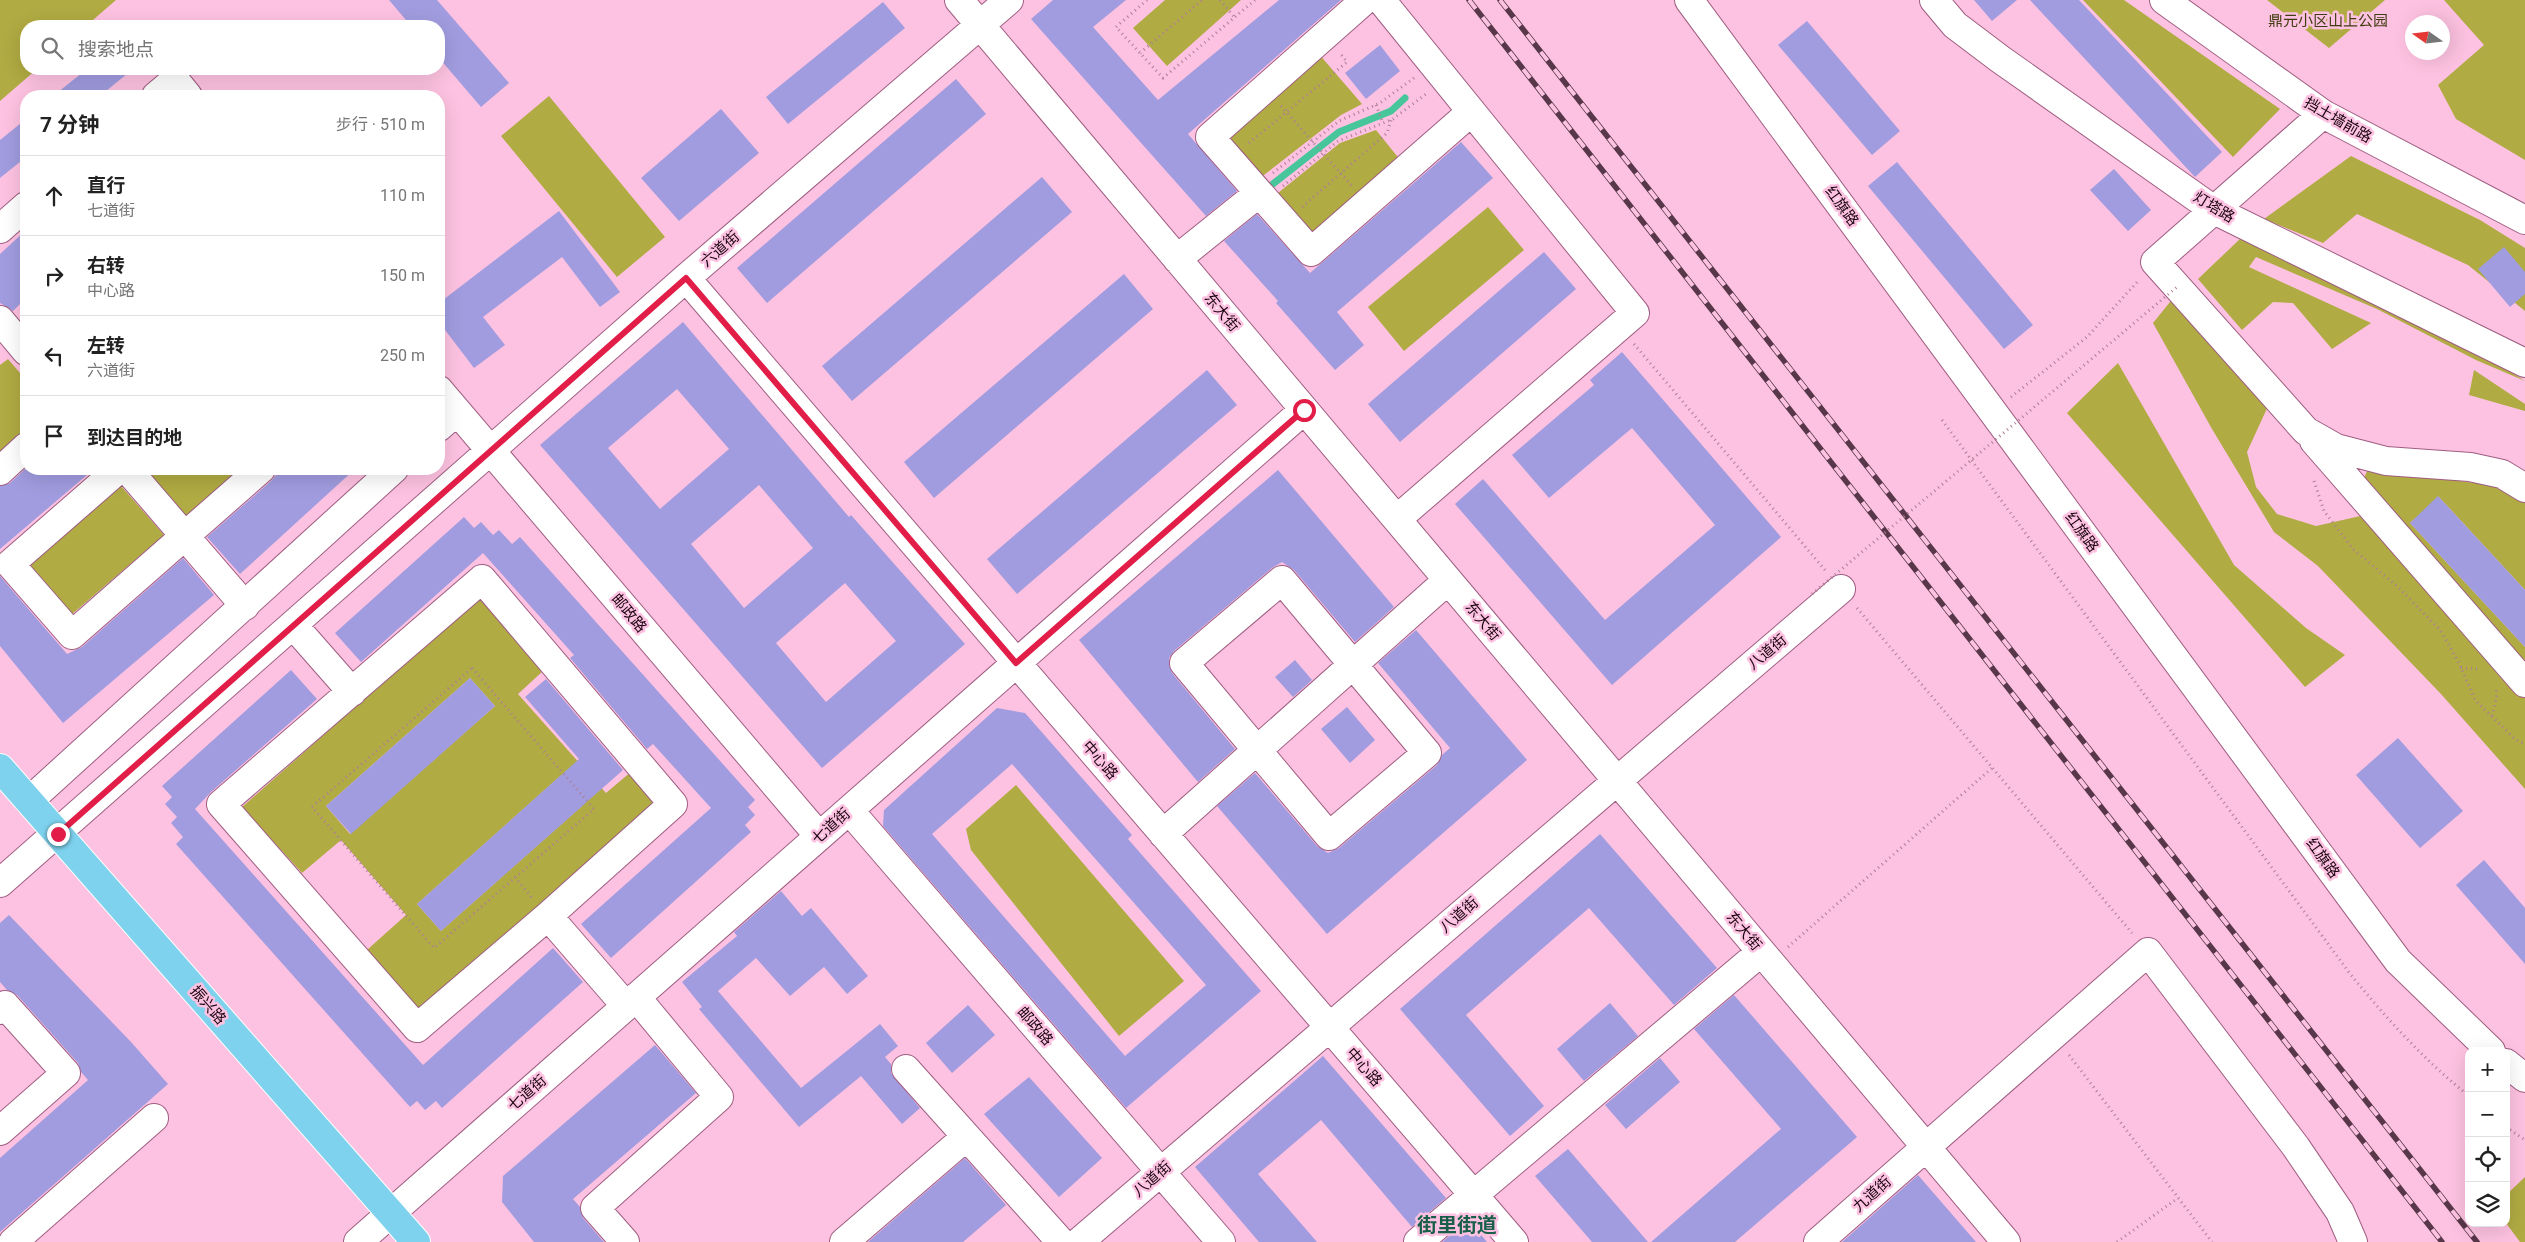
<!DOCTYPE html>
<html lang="zh">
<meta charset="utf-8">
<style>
body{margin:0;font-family:Roboto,"Noto Sans SC",sans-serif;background:#f2f2f2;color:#222}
.controls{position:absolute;right:15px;bottom:15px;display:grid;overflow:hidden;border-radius:10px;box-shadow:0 5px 20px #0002}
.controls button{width:45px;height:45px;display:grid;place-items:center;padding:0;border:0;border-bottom:1px solid #e0e0e0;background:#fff;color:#222;font:25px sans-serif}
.compass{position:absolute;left:2405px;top:15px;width:45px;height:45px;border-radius:50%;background:#fff;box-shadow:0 5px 20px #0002;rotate:284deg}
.stop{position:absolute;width:15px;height:15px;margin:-11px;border:4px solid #e11d48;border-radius:50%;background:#fff}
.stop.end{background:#e11d48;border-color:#fff;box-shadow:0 1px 5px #0008}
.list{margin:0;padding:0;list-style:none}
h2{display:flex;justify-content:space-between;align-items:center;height:65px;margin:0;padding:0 20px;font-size:21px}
h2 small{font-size:16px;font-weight:400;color:#767676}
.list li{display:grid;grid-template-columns:32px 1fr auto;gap:15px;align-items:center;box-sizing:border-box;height:80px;padding:0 20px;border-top:1px solid #e0e0e0}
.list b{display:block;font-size:19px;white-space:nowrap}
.list p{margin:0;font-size:16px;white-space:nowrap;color:#767676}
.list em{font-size:16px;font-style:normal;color:#767676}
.icon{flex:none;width:28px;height:28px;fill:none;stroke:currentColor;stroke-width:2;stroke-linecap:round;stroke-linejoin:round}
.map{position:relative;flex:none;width:2525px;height:1242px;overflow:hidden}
.search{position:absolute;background:#fff;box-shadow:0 5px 20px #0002;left:20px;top:20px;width:425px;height:55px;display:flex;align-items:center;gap:12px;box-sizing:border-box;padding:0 18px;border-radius:20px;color:#767676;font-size:19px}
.panel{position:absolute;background:#fff;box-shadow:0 5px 20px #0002;left:20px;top:90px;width:425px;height:385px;border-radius:20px}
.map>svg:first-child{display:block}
</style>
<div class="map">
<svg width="2525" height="1242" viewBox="0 0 2525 1242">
<rect width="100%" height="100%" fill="#fdc2e1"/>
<path fill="#b0ab42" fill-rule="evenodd" d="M0,0H116L86,26H26V69H37L0,101Z
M1165,0H1241L1167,66L1133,28Z
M2083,0H2124L2280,109L2233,157Z
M2267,0H2385L2329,48Z
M2444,0H2525V160L2456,119L2438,85L2484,45Z
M1318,53L1362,104L1341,115L1260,178L1222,137Z
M549,96L665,237L617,277L501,136Z
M1376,130L1401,161L1312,239L1277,201L1278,193L1340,143Z
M2351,156L2480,220L2525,248V311L2468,265L2357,214L2323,243L2264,219Z
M1488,207L1524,250L1404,351L1368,307Z
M2241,238L2444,330L2525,381L2476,360L2377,309L2256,257L2249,267L2371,323L2332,349L2293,303L2273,302L2242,330L2198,279Z
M2174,297L2269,404L2247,452L2256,487L2277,514L2316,526L2365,515L2360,487L2368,469L2490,485L2525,501V590L2439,497L2410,523L2525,647V789L2441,694L2318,566L2274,532L2212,429L2153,323Z
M8,359L26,380V429L0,452V365Z
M2118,363L2234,565L2306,628L2345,655L2305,687L2067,413Z
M2474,370L2525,404V411L2469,395Z
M141,469H243L186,519Z
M121,486L164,535L71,615L29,566Z
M479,598L543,671L518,694L606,793L632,771L660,803L421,1012L367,950L406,915L341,840L302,873L242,807ZM470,678L495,706L350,834L326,806ZM558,778L582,806L441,931L417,904Z
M1016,785L1184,981L1119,1036L971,850L966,829Z
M2525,1177V1242H2520L2506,1223V1195Z"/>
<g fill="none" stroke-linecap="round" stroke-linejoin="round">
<path stroke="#48c69b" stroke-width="7" d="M1269,187L1339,132L1391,111L1405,98"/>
</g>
<path fill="#a09cdf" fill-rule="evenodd" d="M389,0H437L509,83L481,107L439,58V26H411Z
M1053,0H1126L1093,27L1158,100L1279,0H1341L1188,134L1237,191L1206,216L1031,19Z
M1974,0H2017L1992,21Z
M2030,0H2079L2222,152L2195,177Z
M883,2L905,28L788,124L766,97Z
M1807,21L1900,131L1872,155L1778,45Z
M1380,45L1400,71L1366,99L1345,73Z
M87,69H133L100,96H53Z
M956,79L986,114L767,303L737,268Z
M721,109L759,153L679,221L641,178Z
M26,119V157L0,178V140Z
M1461,142L1493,178L1337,312L1364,345L1335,370L1276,303L1278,301L1224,241L1257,214L1310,273Z
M1897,162L2033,325L2004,349L1868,186Z
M2114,169L2151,210L2128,231L2090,190Z
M1042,177L1072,212L852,401L822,366Z
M559,211L620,292L600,307L562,257L483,317L505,345L474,368L439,322V303Z
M26,230V298L13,311L0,303V254Z
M2504,247L2525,272V294L2510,307L2478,269Z
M1544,252L1576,289L1400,442L1368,404Z
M1124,274L1153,309L934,498L904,462Z
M683,322L849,517L851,515L965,644L822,768L540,445ZM677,389L729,449L660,509L608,448ZM759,485L813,548L744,608L691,544ZM845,583L896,641L826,702L776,643Z
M1622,352L1781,537L1612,685L1455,504L1483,479L1605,620L1715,525L1632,428L1549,498L1512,455L1594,385L1590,380Z
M1207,370L1237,405L1017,594L987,559Z
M25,469H94L0,549V486L10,483Z
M281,469H355L240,574L207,537L271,481Z
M1278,470L1394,607L1355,642L1294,570L1282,562L1272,568L1174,651L1169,658V665L1172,673L1235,749L1198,782L1079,640Z
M2438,496L2525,590V647L2410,523Z
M464,517L474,528L481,522L493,535L499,530L512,544L520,537L755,800L748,807L755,815L745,825L751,832L611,958L581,924L711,808L653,744L647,749L570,658L574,655L483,553L361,662L335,633Z
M183,558L214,595L63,723L0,646V576L67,654L82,647Z
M1416,630L1527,760L1327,934L1217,806L1255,773L1317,846L1328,853L1339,848L1437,765L1442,755L1450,748L1378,663Z
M1295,660L1312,680L1293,697L1275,677Z
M291,670L317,699L211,792L195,809L423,1065L553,948L583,982L442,1108L436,1101L425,1110L417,1101L410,1107L176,844L183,837L171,823L177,817L165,804L172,797L162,786Z
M470,678L495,706L351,834L326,806Z
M546,679L623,770L441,931L417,904L579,759L525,697Z
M1347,707L1375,740L1350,763L1321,729Z
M997,708L1025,713L1132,835L1128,839L1261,991L1126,1108L883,826L884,810ZM1012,764L1206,985L1125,1056L932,834Z
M2398,738L2463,811L2420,848L2356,775Z
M1600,834L1717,968L1674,1005L1589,908L1466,1015L1544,1106L1510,1136L1400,1009Z
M2484,860L2525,908V964L2456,885Z
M781,891L802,916L811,908L868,976L847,994L824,967L790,996L756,958L718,991L801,1088L880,1024L898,1046L885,1057L891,1064V1073L920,1108L902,1124L861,1076L799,1127L699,1009L702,1007L682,982L737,936L734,932Z
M9,915L131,1042L168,1084L0,1232V1158L88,1080L81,1072L78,1063L17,995L7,990L0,982V923Z
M1734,995L1857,1137L1735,1242H1651L1781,1129L1694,1029Z
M1610,1003L1638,1036L1584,1081L1557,1049Z
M968,1005L995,1035L952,1073L926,1043Z
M655,1045L696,1093L573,1199L580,1207L583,1218L604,1242H534L502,1202L503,1176Z
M1323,1056L1446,1198L1412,1227L1321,1120L1258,1174L1317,1242H1259L1195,1167Z
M1660,1058L1680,1082L1626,1129L1605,1105Z
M1029,1077L1102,1158L1059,1197L984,1114Z
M1568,1149L1648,1242H1592L1535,1176Z
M965,1158L1006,1205L963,1242H868Z
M1918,1175L1976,1242H1842Z
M1469,1220L1487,1242H1442Z"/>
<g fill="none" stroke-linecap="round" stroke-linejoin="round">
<defs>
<path id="minor" d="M959,0L2006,1242
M1365,0L1210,137L1311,252L1471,112
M1381,0L1635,313L1397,519
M1689,0L2398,961L2491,1051
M1934,0L1955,25L2000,59L2214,210L2525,363
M2164,0L2323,114L2525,220
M156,96L175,80L188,96
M2323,114L2155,262L2306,431L2336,448L2386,461L2470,467L2502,474L2525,488
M0,229L26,206
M1177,259L1259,193
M686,278L1514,1242
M0,320L26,351
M439,390L819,836
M439,427L457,411
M2314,441L2525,683
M119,469L10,564L72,635L261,469
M127,469L245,606
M0,471L26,447
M1282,580L1427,753L1329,836L1184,663Z
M294,626L352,692
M29,801L394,469
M849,810L1221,1242
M1163,834L1448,580
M0,883L686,278L1009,0
M548,916L673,804L482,579L221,804L417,1028L548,916L626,1006
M0,1010L5,1005L66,1073L0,1131
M2506,1063L2525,1078
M906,1069L1061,1242
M13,1242L154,1118
M358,1242L1304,410
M625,1242L595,1208L719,1097L636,997
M844,1242L966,1137
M1079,1242L1841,589
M1418,1242L1761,952
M1818,1242L2148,952L2296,1147L2340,1212L2353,1242"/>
<path id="major" d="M0,768L416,1242"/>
</defs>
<use href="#minor" stroke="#9f5d81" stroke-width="30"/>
<use href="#major" stroke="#fff" stroke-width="30"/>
<path stroke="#ad7f98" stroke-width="3" stroke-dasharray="1 4" stroke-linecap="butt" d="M1147,0L1116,27L1163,78L1255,0
M1220,0L1235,18
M1140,53L1202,0
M1376,105L1383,123
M1281,106L1352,186
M1249,143L1347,62L1340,53
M1273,173L1339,121L1380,103L1414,78
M1283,186L1338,141L1393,119L1426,94
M1302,207L1387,133L1391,120
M1634,344L1825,570
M2011,397L2087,337L2139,280
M1942,420L2351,975C2387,1019 2424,1060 2469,1096
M2314,481L2324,511L2353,549L2399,588L2441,631L2459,663L2475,700L2516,740L2525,744
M1857,608L2132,933
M472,668L594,809L434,948L312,807Z
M2461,668L2481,669
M2492,716L2497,695L2496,688
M515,877L532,898
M1788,947L1992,768
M2069,1055L2212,1242
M2506,1127L2525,1140
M2117,1242L2178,1198"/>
<use href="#minor" stroke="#fff" stroke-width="28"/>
<use href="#major" stroke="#7ed2ee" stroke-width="28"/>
<defs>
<path id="rail" d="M1469,0L2442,1242
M1500,0L2477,1242"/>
</defs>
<use href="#rail" stroke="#573749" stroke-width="5.5"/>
<use href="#rail" stroke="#fdc2e1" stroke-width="4" stroke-dasharray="11" stroke-linecap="butt"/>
<path stroke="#ad7f98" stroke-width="3" stroke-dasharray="1 4" stroke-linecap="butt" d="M1812,594L2177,287"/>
</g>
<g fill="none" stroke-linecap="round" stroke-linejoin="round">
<path stroke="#e11d48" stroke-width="6" d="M58,834L686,278L1016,663L1304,410"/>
</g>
<g text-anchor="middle" stroke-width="5" stroke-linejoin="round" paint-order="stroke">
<g font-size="15" fill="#3f3d10" stroke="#fdc2e1">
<text x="2328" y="26">鼎元小区山上公园</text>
</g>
<g font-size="15" fill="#1a0411" stroke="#fdc2e1">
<text transform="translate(2338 120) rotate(30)" y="5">挡土墙前路</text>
<text transform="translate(1842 206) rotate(54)" y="5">红旗路</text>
<text transform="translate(2214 207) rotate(31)" y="5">灯塔路</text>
<text transform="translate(720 249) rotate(-41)" y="5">六道街</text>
<text transform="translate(1222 312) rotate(50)" y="5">东大街</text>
<text transform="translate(2082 532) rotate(54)" y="5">红旗路</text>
<text transform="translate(629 613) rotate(50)" y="5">邮政路</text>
<text transform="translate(1483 621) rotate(50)" y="5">东大街</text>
<text transform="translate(1767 652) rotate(-40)" y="5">八道街</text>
<text transform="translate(1100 760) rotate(49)" y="5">中心路</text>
<text transform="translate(831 826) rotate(-42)" y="5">七道街</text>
<text transform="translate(2323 858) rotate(54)" y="5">红旗路</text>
<text transform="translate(1459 915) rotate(-41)" y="5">八道街</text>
<text transform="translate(1744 931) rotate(50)" y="5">东大街</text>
<text transform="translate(208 1005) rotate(49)" y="5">振兴路</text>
<text transform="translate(1035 1026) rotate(49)" y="5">邮政路</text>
<text transform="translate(1364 1067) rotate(49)" y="5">中心路</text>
<text transform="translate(527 1093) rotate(-41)" y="5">七道街</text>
<text transform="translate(1152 1179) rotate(-41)" y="5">八道街</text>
<text transform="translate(1872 1194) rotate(-42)" y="5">九道街</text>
</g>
<g font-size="20" font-weight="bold" fill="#175f48" stroke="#fdc2e1">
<text x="1457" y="1232">街里街道</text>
</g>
</g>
</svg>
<div class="controls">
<button>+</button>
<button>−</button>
<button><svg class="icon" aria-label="locate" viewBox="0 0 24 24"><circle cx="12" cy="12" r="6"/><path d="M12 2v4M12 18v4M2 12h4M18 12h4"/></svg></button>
<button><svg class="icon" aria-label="layers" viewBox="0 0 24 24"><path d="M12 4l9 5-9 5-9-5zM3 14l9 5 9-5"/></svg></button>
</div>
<svg class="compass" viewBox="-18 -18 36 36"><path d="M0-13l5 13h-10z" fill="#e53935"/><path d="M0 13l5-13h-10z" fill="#767676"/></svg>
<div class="stop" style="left:1304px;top:410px"></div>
<div class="stop end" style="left:58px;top:834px"></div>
<div class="search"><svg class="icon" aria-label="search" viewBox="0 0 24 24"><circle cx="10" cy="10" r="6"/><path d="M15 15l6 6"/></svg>搜索地点</div>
<section class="panel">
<h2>7 分钟<small>步行 · 510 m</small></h2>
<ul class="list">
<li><svg class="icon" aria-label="ahead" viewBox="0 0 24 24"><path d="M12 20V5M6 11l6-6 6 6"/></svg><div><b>直行</b><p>七道街</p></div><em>110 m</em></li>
<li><svg class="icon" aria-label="right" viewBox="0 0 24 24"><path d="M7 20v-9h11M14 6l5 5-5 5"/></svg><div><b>右转</b><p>中心路</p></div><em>150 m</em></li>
<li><svg class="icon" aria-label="left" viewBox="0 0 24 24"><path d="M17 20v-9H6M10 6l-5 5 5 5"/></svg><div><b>左转</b><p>六道街</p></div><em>250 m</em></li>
<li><svg class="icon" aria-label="arrive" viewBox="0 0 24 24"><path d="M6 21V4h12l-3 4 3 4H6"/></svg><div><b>到达目的地</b></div></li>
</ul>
</section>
</div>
